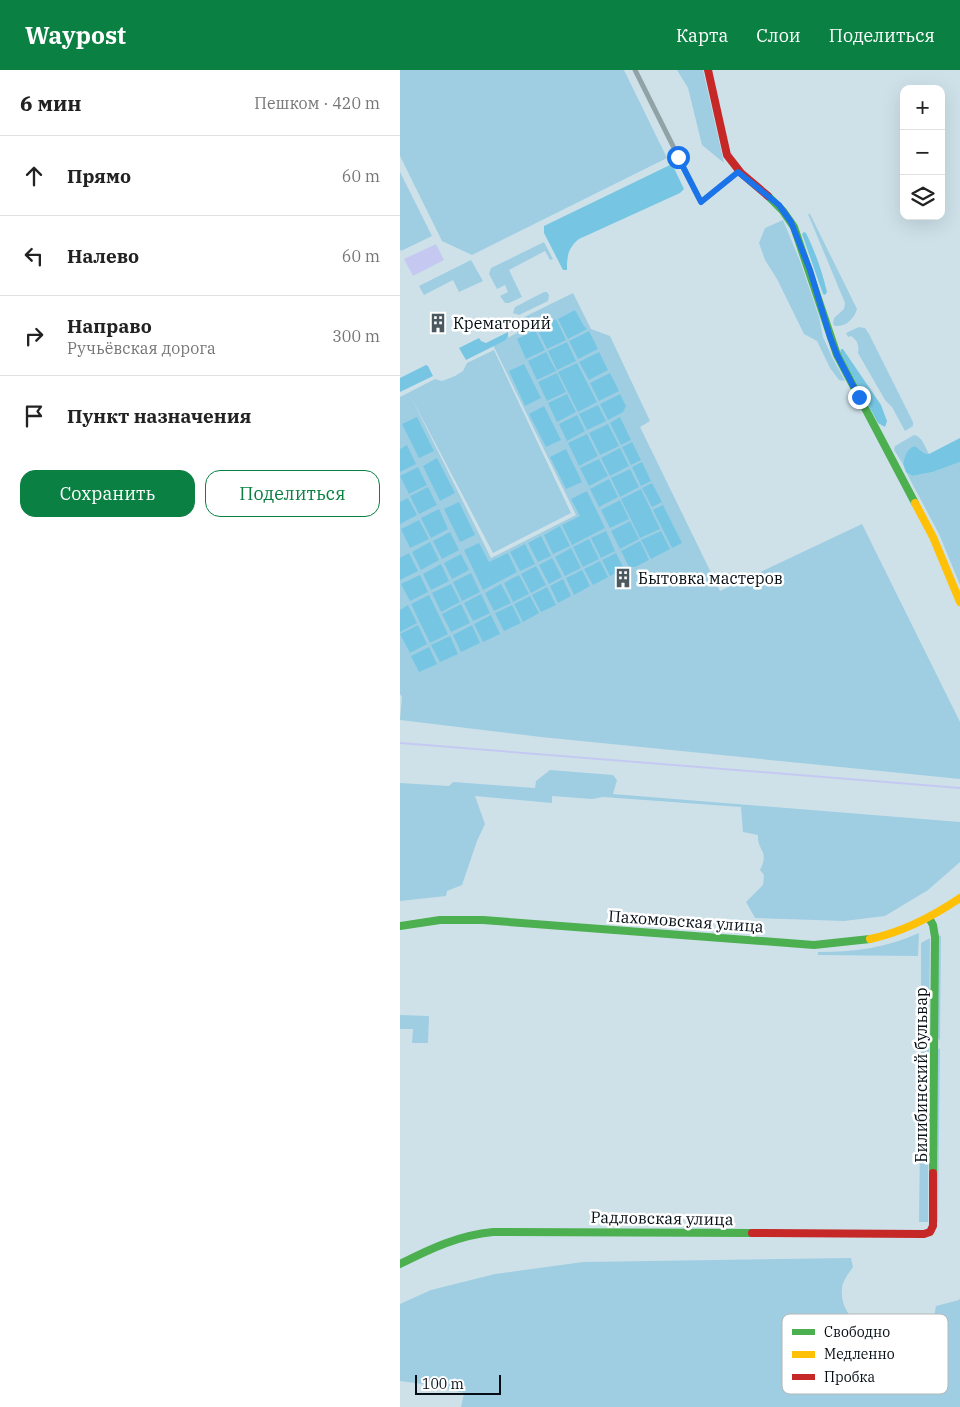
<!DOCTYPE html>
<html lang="ru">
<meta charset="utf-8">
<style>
body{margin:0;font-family:"IBM Plex Serif",serif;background:#f2f2f2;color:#222}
.controls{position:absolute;right:15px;top:15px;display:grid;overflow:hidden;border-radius:10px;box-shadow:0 5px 20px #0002}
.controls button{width:45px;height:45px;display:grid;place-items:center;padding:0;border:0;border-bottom:1px solid #e0e0e0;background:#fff;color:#222;font:25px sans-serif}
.scale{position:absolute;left:15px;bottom:12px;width:86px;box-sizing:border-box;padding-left:5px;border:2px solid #040e14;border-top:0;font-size:14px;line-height:18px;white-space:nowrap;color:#040e14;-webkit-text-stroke:4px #fff;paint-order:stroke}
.stop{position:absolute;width:15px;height:15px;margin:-11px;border:4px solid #1a73e8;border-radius:50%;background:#fff}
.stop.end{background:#1a73e8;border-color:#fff;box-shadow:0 1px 5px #0008}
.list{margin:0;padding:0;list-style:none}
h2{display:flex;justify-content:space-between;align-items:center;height:65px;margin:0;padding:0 20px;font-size:21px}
h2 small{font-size:16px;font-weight:400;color:#767676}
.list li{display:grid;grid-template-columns:32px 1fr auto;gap:15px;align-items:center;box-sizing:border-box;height:80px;padding:0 20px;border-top:1px solid #e0e0e0}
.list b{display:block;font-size:19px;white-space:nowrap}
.list p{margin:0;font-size:16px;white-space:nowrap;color:#767676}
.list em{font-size:16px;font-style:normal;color:#767676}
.actions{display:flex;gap:10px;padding:15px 20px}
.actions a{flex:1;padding:11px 0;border:1px solid #0b8043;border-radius:15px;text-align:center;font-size:18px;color:#0b8043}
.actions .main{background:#0b8043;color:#fff}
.icon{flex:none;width:28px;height:28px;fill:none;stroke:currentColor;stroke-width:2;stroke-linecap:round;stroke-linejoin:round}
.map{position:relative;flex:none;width:560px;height:1337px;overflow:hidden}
header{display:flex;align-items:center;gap:30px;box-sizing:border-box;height:70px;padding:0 25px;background:#0b8043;color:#fff}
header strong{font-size:24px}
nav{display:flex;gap:28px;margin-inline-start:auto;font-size:18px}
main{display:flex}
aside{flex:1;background:#fff}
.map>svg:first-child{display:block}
</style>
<header>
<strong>Waypost</strong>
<nav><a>Карта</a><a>Слои</a><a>Поделиться</a></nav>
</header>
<main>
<aside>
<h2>6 мин<small>Пешком · 420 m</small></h2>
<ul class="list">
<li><svg class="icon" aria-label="ahead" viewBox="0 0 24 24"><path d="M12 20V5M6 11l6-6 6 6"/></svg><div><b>Прямо</b></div><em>60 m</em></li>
<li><svg class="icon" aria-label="left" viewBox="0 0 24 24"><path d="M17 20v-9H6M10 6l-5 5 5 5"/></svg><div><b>Налево</b></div><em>60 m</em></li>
<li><svg class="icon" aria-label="right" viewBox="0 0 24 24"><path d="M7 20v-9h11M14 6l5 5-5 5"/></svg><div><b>Направо</b><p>Ручьёвская дорога</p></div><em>300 m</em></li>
<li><svg class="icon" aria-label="arrive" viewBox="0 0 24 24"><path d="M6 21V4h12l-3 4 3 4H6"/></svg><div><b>Пункт назначения</b></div></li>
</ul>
<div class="actions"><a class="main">Сохранить</a><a>Поделиться</a></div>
</aside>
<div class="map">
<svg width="560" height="1337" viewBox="0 0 560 1337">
<rect width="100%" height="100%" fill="#cee1e9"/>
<path fill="#9fcee3" d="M0,0H224L267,88L72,185L42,171L0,86Z
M277,0H303L324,93L302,75L288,18Z
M0,102L32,166L1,181L0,179Z
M408,144H410L457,239C454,249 446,257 435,256L433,254L434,248L444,239L445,233Z
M383,150L400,191L419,247L423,267L432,287L445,311L439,310L430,298L417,271L404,264L377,209L365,190L359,173L365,158Z
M144,172L153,189L150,190L145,181L109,200L122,227L109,233H105L100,226L108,222L105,215L97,219L89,204L91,198Z
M71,190L83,211L59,222L53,210L24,225L19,216Z
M144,222H147L149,225L148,231L119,245L113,243L115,237Z
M173,223L191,259L210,266L250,351L240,357L320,521L462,454L560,652V709L141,667L0,650L2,627L0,624V327L35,309L42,311L55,306L63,301L67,293L94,280L171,443L93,483L11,327L91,488L176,445L93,275L117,263L112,253Z
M459,257L465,258L469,264L513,352V356L505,361L492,337L485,330L458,283C459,275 458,271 451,266L448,267L446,263Z
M514,365C522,366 525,377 529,384L524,383L515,376C506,380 505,386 503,394L494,380L495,376Z
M560,392V515L539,464L506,402L512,406L533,402Z
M150,700L213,705L217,710L213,724L560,752V792L528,820L485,846L444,851L355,848L346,832L363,815L364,805L360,800C370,780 357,782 358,765L343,762L341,737L203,727L192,729L152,726V733L75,726L85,754L77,771L62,815L47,821L46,826L0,831V713L49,716L53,712L135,718L136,711Z
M519,863L518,886L418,885V882C453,882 487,878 519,863Z
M538,865L541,866L540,971L538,968Z
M530,868L529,954H521V873Z
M0,945L29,946L28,973H12L13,959H0Z
M521,965H529L528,1055H520Z
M540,978L538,1152H536L537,980Z
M520,1072H528V1152H519Z
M451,1188L453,1197C449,1203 443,1210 442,1218C438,1255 488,1277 518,1264C524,1262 529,1256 533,1252L536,1236L559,1230L560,1228V1337H61L64,1323L30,1315L0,1311V1234L31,1220L95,1204L183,1192Z"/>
<path fill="#76c6e3" d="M272,94L284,119L280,123L179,169C168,178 167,185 167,200H163L144,163V156Z
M404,162L406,163C415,181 422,201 427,222L425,225L423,224L402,164Z
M175,240L184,256L187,259L168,269L158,249Z
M156,249L166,270L147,279L137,259Z
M135,260L145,280L126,289L117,269Z
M189,261L198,279L178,289L169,271Z
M108,262V267L104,271L66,290L59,278L79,268L81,271L86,273Z
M167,272L176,291L157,300L148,281Z
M441,279H443L481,335L487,351L485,357L478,353L444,290L440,283Z
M146,282L156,301L137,310L128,291Z
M199,282L208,300L189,310L179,292Z
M177,293L197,332L178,342L158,302Z
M124,294L141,328L125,336L109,301Z
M26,295L28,296L33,306L0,322V308Z
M157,303L166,322L147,331L138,312Z
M210,303L219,321L199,331L190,313Z
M167,324L176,342L157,352L148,333Z
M220,324L226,336L223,342L208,350L200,334Z
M198,335L206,351L187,360L179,344Z
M144,336L161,370L146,377L129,344Z
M177,345L185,361L167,371L159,354Z
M17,347L34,381L19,388L2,354Z
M220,347L231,370L221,375L210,353Z
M208,354L219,376L200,385L189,363Z
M187,364L198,386L179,396L168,373Z
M560,368V392L533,402L512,406L506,402L503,394C505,386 506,379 515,376L524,383L529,384Z
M232,372L241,390L231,395L222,377Z
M7,375L16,394L0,402V379Z
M220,378L229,396L210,406L201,388Z
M166,379L182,412L166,419L150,387Z
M37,388L55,423L40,431L23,396Z
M199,389L208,406L189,416L180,398Z
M242,392L251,411L241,416L232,397Z
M18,397L27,415L9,424L0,406Z
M230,399L239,417L220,427L211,408Z
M209,409L218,427L199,437L190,419Z
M252,413L262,432L252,437L242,418Z
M28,417L37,435L19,444L10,426Z
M241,419L260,459L240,468L221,429Z
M187,421L205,458L172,475L162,455L180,446L171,429Z
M8,428L17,445L0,454V432Z
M220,430L229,449L210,458L201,440Z
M59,432L75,465L60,472L44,439Z
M263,435L282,473L272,478L253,440Z
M39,439L48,459L31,468L21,448Z
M19,450L29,469L10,478L1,459Z
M230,451L239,469L220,479L211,461Z
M160,456L170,476L153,484L144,465Z
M206,461L215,481L201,488L191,468Z
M261,461L270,479L251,489L241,470Z
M50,462L59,480L42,489L33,471Z
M141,466L151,486L138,492L128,473Z
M189,469L199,489L183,497L173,477Z
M240,471L249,490L235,497H229L221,481Z
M30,472L39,490L21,500L12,482Z
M79,473L89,492L108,483L117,502L83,520L64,480Z
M125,474L135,494L120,501L110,482Z
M171,478L181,498L165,506L155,487Z
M9,483L18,501L0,510V488Z
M216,483L224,499L210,506L202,490Z
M61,484L69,500L52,509L44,493Z
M152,488L162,507L149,514L139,495Z
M200,491L208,507L193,515L184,499Z
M41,494L49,511L31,520L23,504Z
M136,496L146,515L131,523L121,504Z
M182,500L190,516L174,525L166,508Z
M71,503L80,522L62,531L53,512Z
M20,505L28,522L10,531L1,514Z
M119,505L129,524L113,532L104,513Z
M163,509L171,526L158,533L150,516Z
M51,514L60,532L41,542L32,523Z
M101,514L111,533L94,541L85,523Z
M147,517L156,535L141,542L132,525Z
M81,524L90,543L73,551L64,533Z
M29,525L48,564L30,573L11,534Z
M130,526L139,543L123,552L114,534Z
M61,534L70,553L51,562L42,544Z
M8,535L17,553L0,562V540Z
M112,535L121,553L104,561L95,543Z
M91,545L100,564L83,572L74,554Z
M18,555L27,574L10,583L0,564Z
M72,555L80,573L61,582L53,565Z
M50,566L58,584L40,592L31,575Z
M29,577L37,594L19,602L11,586Z"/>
<path fill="#c5c9f1" d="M36,174L44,190L13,206L4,189Z"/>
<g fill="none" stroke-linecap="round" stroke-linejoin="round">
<path stroke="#c5c9f1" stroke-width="2" d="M0,673L560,718"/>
<path stroke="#91a3a5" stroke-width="5" d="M235,0L301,132L338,102"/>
<path stroke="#4caf50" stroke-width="8" d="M368,126L383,141L394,157L437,285L515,433
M529,848L533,855L535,867L533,1103
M0,856L40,850H83L414,875L470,869
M0,1194C30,1179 59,1165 93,1162L352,1163"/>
<path stroke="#ffc107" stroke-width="8" d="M515,433L533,467L560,532
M470,869C503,862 532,847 560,828"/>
<path stroke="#c62828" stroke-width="8" d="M308,0L327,85L341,103L368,126
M352,1163L524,1164L530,1162L533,1156V1103"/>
</g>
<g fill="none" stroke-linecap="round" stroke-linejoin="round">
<path stroke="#1a73e8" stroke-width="6" d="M278,87L301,132L338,102L379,135L391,152L410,200L430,267L437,285L459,327"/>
</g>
<defs>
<symbol id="building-bare" viewBox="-9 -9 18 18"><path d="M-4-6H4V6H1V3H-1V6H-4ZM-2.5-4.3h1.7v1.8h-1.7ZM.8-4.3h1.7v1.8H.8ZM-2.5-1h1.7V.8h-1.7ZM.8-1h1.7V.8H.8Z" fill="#4b585f" stroke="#fff" stroke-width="2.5" paint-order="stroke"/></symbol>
</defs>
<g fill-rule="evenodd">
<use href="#building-bare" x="24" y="239" width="28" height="28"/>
<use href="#building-bare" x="209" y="494" width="28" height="28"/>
</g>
<g text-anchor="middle" stroke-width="5" stroke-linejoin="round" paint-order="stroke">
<g font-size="16" fill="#040e14" stroke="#fff" text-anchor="start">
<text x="53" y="259">Крематорий</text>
<text x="238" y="514">Бытовка мастеров</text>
</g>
<g font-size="16" fill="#040e14" stroke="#fff">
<text transform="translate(286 851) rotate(4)" y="6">Пахомовская улица</text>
<text transform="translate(521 1005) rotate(-90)" y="6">Билибинский бульвар</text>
<text transform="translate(262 1148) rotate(1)" y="6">Радловская улица</text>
</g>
</g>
<rect x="382" y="1244" width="166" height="80" rx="8" fill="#fff" stroke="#b4b7b8" stroke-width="1"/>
<rect x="392" y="1259" width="23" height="6" fill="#4caf50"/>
<rect x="392" y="1281" width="23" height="7" fill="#ffc107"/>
<rect x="392" y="1304" width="23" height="6" fill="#c62828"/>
<g font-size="14" fill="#040e14">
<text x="424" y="1267">Свободно</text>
<text x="424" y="1289">Медленно</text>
<text x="424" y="1312">Пробка</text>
</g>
</svg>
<div class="controls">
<button>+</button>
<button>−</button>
<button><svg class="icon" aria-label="layers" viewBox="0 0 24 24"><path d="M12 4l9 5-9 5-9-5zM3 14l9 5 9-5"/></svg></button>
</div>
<div class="scale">100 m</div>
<div class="stop" style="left:278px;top:87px"></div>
<div class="stop end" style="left:459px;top:327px"></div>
</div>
</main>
